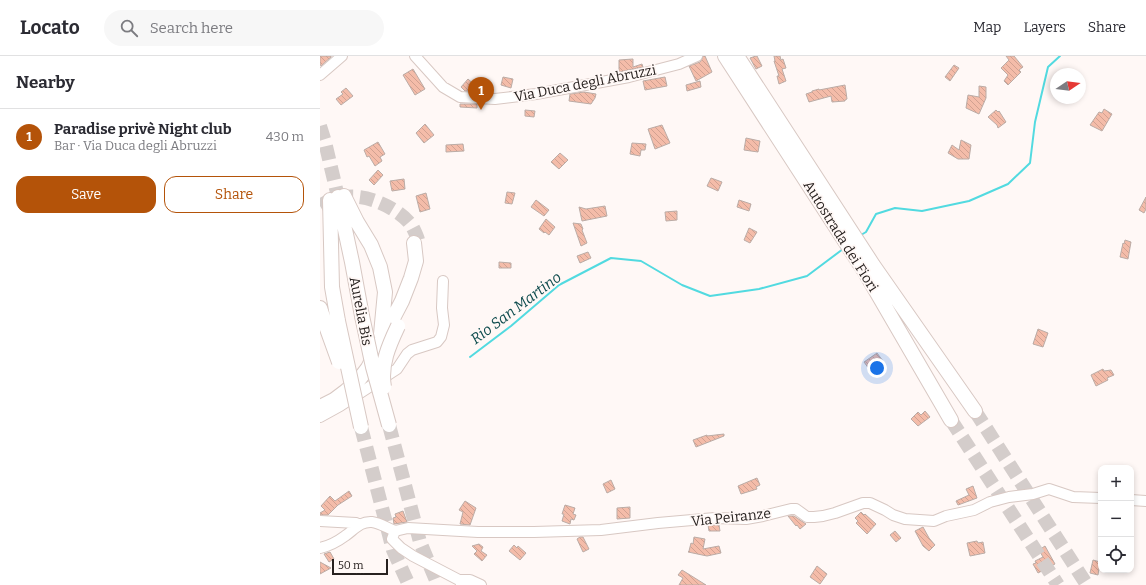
<!DOCTYPE html>
<meta charset="utf-8">
<style>
body{margin:0;font-family:Bitter,serif;background:#f7f7f7;color:#2b2b33}
.controls{position:absolute;right:12px;bottom:12px;display:grid;overflow:hidden;border-radius:8px;box-shadow:0 2px 6px #0003}
.controls button{width:36px;height:36px;display:grid;place-items:center;padding:0;border:0;border-bottom:1px solid #e1e1e2;background:#fff;color:#2b2b33;font:20px sans-serif}
.compass{position:absolute;left:730px;top:12px;width:36px;height:36px;border-radius:50%;background:#fff;box-shadow:0 2px 6px #0003;rotate:77deg}
.scale{position:absolute;left:12px;bottom:10px;width:56px;box-sizing:border-box;padding-left:4px;border:2px solid #27211f;border-top:0;font-size:11px;line-height:14px;white-space:nowrap;color:#27211f;-webkit-text-stroke:3px #fff8f6;paint-order:stroke}
.you{position:absolute;left:557px;top:312px;width:14px;height:14px;margin:-10px;border:3px solid #fff;border-radius:50%;background:#1a73e8;box-shadow:0 0 0 6px #1a73e833}
.badge{display:grid;place-items:center;width:26px;height:26px;border-radius:50%;background:#b45309;color:#fff;font-size:13px;font-weight:700}
.pin{position:absolute;translate:-50% -33px;filter:drop-shadow(0 1px 2px #0008)}
.pin::after{content:'';position:absolute;top:21px;width:14px;height:12px;background:inherit;clip-path:polygon(0 0,100% 0,50% 100%)}
.list{margin:0;padding:0;list-style:none}
h2{display:flex;justify-content:space-between;align-items:center;height:52px;margin:0;padding:0 16px;font-size:17px}
h2 small{font-size:13px;font-weight:400;color:#7c7c81}
.list li{display:grid;grid-template-columns:26px 1fr auto;gap:12px;align-items:center;box-sizing:border-box;height:56px;padding:0 16px;border-top:1px solid #e1e1e2}
.list b{display:block;font-size:15px;white-space:nowrap}
.list p{margin:0;font-size:13px;white-space:nowrap;color:#7c7c81}
.list em{font-size:13px;font-style:normal;color:#7c7c81}
.actions{display:flex;gap:8px;padding:12px 16px}
.actions a{flex:1;padding:9px 0;border:1px solid #b45309;border-radius:12px;text-align:center;font-size:14px;color:#b45309}
.actions .main{background:#b45309;color:#fff}
.icon{flex:none;width:22px;height:22px;fill:none;stroke:currentColor;stroke-width:2;stroke-linecap:round;stroke-linejoin:round}
.map{position:relative;flex:none;width:826px;height:529px;overflow:hidden}
header{display:flex;align-items:center;gap:24px;box-sizing:border-box;height:56px;padding:0 20px;background:#fff;border-bottom:1px solid #e1e1e2}
header strong{font-size:19px}
nav{display:flex;gap:22px;margin-inline-start:auto;font-size:14px}
.search{width:280px;height:36px;background:#f7f7f7;display:flex;align-items:center;gap:10px;box-sizing:border-box;padding:0 14px;border-radius:22px;color:#7c7c81;font-size:15px}
main{display:flex}
aside{flex:1;background:#fff}
.map>svg:first-child{display:block}
</style>
<header>
<strong>Locato</strong>
<div class="search"><svg class="icon" aria-label="search" viewBox="0 0 24 24"><circle cx="10" cy="10" r="6"/><path d="M15 15l6 6"/></svg>Search here</div>
<nav><a>Map</a><a>Layers</a><a>Share</a></nav>
</header>
<main>
<aside>
<h2>Nearby<small></small></h2>
<ul class="list">
<li><span class="badge">1</span><div><b>Paradise privè Night club</b><p>Bar · Via Duca degli Abruzzi</p></div><em>430 m</em></li>
</ul>
<div class="actions"><a class="main">Save</a><a>Share</a></div>
</aside>
<div class="map">
<svg width="826" height="529" viewBox="0 0 826 529">
<defs>
<pattern id="building-back-hatch" width="6" height="6" patternUnits="userSpaceOnUse"><rect width="6" height="6" fill="#f4bca9"/><path d="M-1 5l2 2M0 0l6 6M5-1l2 2" fill="none" stroke="#d1a191"/></pattern>
</defs>
<rect width="100%" height="100%" fill="#fff8f6"/>
<g fill="none" stroke-linecap="round" stroke-linejoin="round">
<path stroke="#52dae0" stroke-width="2" d="M541,179L546,176L556,158L575,152L602,155L649,145L688,128L710,107L715,66L728,11L740,0
M150,301L191,270L239,229L291,202L321,205L362,229L390,240L439,233L487,220L523,193"/>
</g>
<path fill="url(#building-back-hatch)" stroke="#bbaca6" d="M0,0H11V1L1,10L0,8Z
M383,0H385L392,16L376,25L369,10L380,6L382,3Z
M436,0H437L442,10L436,13L430,2Z
M454,0H460L461,4L463,3L466,12L462,13L466,25L459,28L457,20H459L454,5H455Z
M686,0H694L703,11L699,14L701,16L688,29L684,25L688,19L681,12L689,4Z
M313,3V11L322,8L323,11L299,16V4Z
M634,9L639,12L630,25L625,21Z
M93,13L105,33L95,39L83,19Z
M183,21L193,23L191,32L181,29Z
M345,21L347,30L325,34L323,25Z
M148,23L158,32L155,35H145L141,31Z
M380,25L381,31L367,35L366,29Z
M525,29L527,43L525,44V45L512,46L511,40L489,46L486,38L492,36V35L499,33V34Z
M659,30L666,31V42L659,58L646,52L648,39L659,41Z
M26,32L33,40L21,49L16,43L23,38L21,36Z
M264,36L276,38L275,42L271,48L249,45L250,38Z
M140,48H157V52L140,51Z
M784,53L792,58L782,75L770,69L779,56L782,57Z
M205,54L215,55L214,61L205,60Z
M676,54L678,56L679,55L686,66L678,72L677,69L668,61Z
M105,68L114,79L104,87L96,77Z
M342,69L350,87L335,93L328,73Z
M426,82L440,85L438,96L424,94Z
M641,84L651,89L649,103H638L628,97L632,89L639,94Z
M58,86L65,98L60,101L62,105L55,110L49,100L47,101L44,94Z
M312,87L326,88L325,94H321L320,100L310,98Z
M143,88L144,95L126,96V89Z
M240,97L248,104L239,113L231,106Z
M58,114L63,119L54,129L49,124Z
M391,122L402,126L398,135L387,130Z
M84,123L85,133L72,135L70,125Z
M187,136L195,137L192,148L185,147Z
M106,137L110,153L100,156L96,140Z
M826,141V153L824,157L819,154Z
M216,144L229,154L224,160L211,151Z
M419,144L431,148L429,155L417,151Z
M285,150L287,160L262,165L259,151L266,153Z
M357,155V164L346,165L345,156Z
M226,163L235,171L229,179L225,176L224,177L219,173Z
M253,167L261,168L263,173L262,174L267,187L261,190Z
M429,172L437,176L430,187L424,184Z
M805,184L811,186L808,203L800,201L803,187L804,188Z
M268,196L271,202L260,207L257,200Z
M179,206L191,207V212H179Z
M718,273L728,277L723,291L713,288Z
M557,297L566,309L562,313L557,307L549,313L544,306Z
M783,313L784,315L791,314L794,319L787,322L788,324L776,330L771,319Z
M605,355L610,361L598,370L591,363L598,356L601,359Z
M404,378V380L376,391L373,384L387,379V380Z
M437,422L440,429L436,431L437,433L421,438L418,430Z
M291,424L295,433L287,437L283,428Z
M653,430L657,442L638,449L636,445L649,439L646,433Z
M29,435L32,440L18,449L8,459H0V457L5,454L1,450L10,440L15,445Z
M145,445L156,452L150,469L140,468L143,456L139,454Z
M245,449L255,452L253,458L256,459L254,464L251,463L250,468L242,465L244,458H242Z
M310,451V462L297,463V452Z
M83,455L87,466L74,468L73,462L76,461L75,458Z
M541,456L544,459L545,458L556,468L547,478L536,467L538,465L535,462Z
M468,460H474L486,468L480,473L477,469L476,470Z
M388,469H399L400,475H389Z
M603,471L609,482L615,489L609,495L603,490L595,475Z
M575,475L581,482L576,486L570,479Z
M260,481H263L269,493L263,496L257,483Z
M374,481L385,483L383,493L399,490L401,497L387,500L368,496L369,495L371,487L373,488Z
M657,485L658,487L663,486L665,497L650,500L647,487Z
M159,488L163,491L161,495L167,499L162,505L154,498L157,495L152,490Z
M194,489L197,492L198,490L206,497L200,504L189,495Z
M725,490L735,508L718,517L713,508L716,507L715,505L723,501L719,494Z
M10,496L14,503L9,506L4,498Z
M773,504L780,506L778,519L770,517Z
M0,506L11,512L0,518Z
M497,510L507,518L500,528L490,521Z
M362,514L386,529H359L363,522L358,519Z"/>
<g fill="none" stroke-linecap="round" stroke-linejoin="round">
<path stroke="#d4cdcb" stroke-width="14" stroke-dasharray="14 7" stroke-linecap="butt" d="M0,70L5,86L18,141
M0,150C5,147 11,143 17,142C24,141 32,140 39,141C57,143 84,156 93,172C95,176 97,180 98,184
M655,355L767,529
M631,364L738,529
M69,369L100,486L118,529
M41,371L73,494L89,529"/>
<defs>
<path id="minor" d="M95,0L123,31L140,41L175,43L216,38L309,21L359,8L377,0
M0,19L22,0
M0,361L20,350L77,313L87,298L92,294L117,286L121,281L124,269L122,252L123,225
M811,444L826,445
M0,465L36,467L39,469
M75,475L88,472L158,476H214L281,474L338,467L395,462L426,463L443,460L471,453H476L487,461H494L503,460L515,457L543,447H550L565,454L573,459L585,463L614,465L626,460L654,454L670,446L689,441L713,438L729,433L753,441L781,442
M75,475L72,483L81,492L93,500L139,524L142,529
M0,492C9,490 17,486 25,480C34,474 40,465 52,466C60,467 67,472 75,475
M139,524H150L161,529"/>
<path id="highway" d="M405,0L545,216L631,364
M417,0L553,209L655,355
M24,140L37,166L51,189L60,211L65,236L61,278
M18,141L32,206L42,260
M10,144L12,231L18,265
M0,252L6,270
M0,351L14,344L26,335L38,325L48,312L70,268L82,245L91,222L96,205L94,187"/>
</defs>
<use href="#minor" stroke="#d8c8c3" stroke-width="12"/>
<use href="#highway" stroke="#d8c8c3" stroke-width="16"/>
<use href="#minor" stroke="#fff" stroke-width="10"/>
<use href="#highway" stroke="#fff" stroke-width="14"/>
<defs>
<path id="highway-bridge" d="M42,260L53,311L69,369
M18,265L41,371
M6,270L19,306
M64,331C60,309 69,289 78,270"/>
</defs>
<use href="#highway-bridge" stroke="#d8c8c3" stroke-width="16" stroke-linecap="butt"/>
<use href="#highway-bridge" stroke="#fff" stroke-width="14"/>
</g>
<g text-anchor="middle" stroke-width="3.5" stroke-linejoin="round" paint-order="stroke">
<g font-size="14" fill="#27211f" stroke="#fff8f6">
<text transform="translate(265 27) rotate(-11)" y="5">Via Duca degli Abruzzi</text>
<text transform="translate(521 180) rotate(58)" y="5">Autostrada dei Fiori</text>
<text transform="translate(41 255) rotate(79)" y="5">Aurelia Bis</text>
<text transform="translate(411 461) rotate(-6)" y="5">Via Peiranze</text>
</g>
<g font-size="15" font-style="italic" fill="#0f4c4e" stroke="#fff8f6">
<text transform="translate(196 252) rotate(-37)" y="5">Rio San Martino</text>
</g>
</g>
</svg>
<div class="controls">
<button>+</button>
<button>−</button>
<button><svg class="icon" aria-label="locate" viewBox="0 0 24 24"><circle cx="12" cy="12" r="6"/><path d="M12 2v4M12 18v4M2 12h4M18 12h4"/></svg></button>
</div>
<svg class="compass" viewBox="-18 -18 36 36"><path d="M0-13l5 13h-10z" fill="#e53935"/><path d="M0 13l5-13h-10z" fill="#7c7c81"/></svg>
<div class="scale">50 m</div>
<div class="you"></div>
<div class="pin badge" style="left:161px;top:54px">1</div>
</div>
</main>
